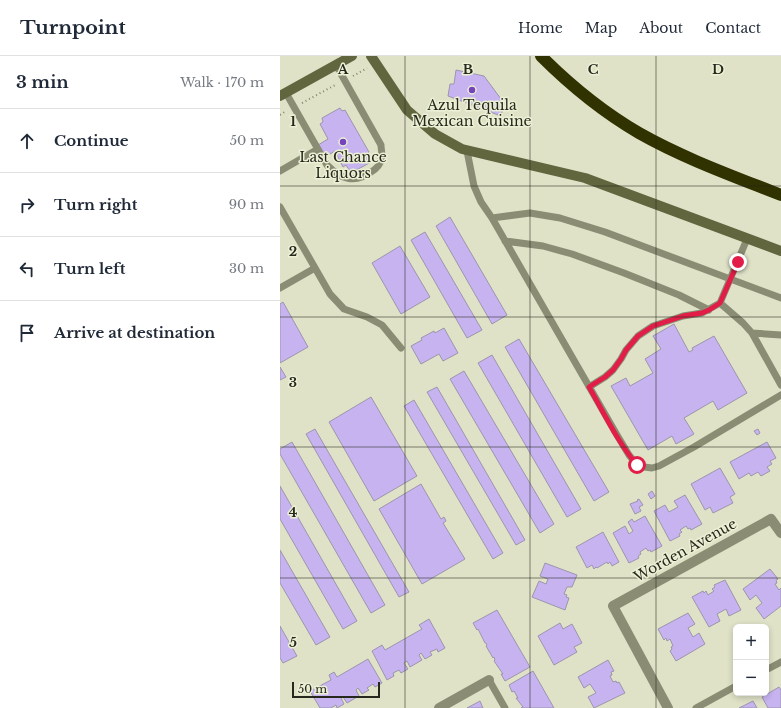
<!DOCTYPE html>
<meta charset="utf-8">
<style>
body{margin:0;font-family:"Libre Baskerville",serif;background:#f2f2f3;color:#1f2937}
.controls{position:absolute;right:12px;bottom:12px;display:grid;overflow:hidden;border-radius:6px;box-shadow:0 2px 6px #0003}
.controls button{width:36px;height:36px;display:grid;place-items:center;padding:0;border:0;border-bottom:1px solid #e0e1e3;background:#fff;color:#1f2937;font:20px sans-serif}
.scale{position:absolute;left:12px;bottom:10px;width:88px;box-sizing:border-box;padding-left:4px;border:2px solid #26271d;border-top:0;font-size:11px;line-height:14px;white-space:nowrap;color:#26271d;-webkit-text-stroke:3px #ecf0d4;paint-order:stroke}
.stop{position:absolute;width:12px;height:12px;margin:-9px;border:3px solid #e11d48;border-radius:50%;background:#fff}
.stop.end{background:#e11d48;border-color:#fff;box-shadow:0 1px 4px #0008}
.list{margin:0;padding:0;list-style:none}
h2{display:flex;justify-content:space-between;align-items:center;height:52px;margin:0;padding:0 16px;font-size:17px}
h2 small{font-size:13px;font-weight:400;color:#747a83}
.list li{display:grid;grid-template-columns:26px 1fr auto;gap:12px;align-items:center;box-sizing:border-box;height:64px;padding:0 16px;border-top:1px solid #e0e1e3}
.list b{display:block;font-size:15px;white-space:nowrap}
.list em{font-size:13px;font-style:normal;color:#747a83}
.icon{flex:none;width:22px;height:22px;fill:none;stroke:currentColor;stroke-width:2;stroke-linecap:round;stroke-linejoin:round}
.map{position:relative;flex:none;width:501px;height:652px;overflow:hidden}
header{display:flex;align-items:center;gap:24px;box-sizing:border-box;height:56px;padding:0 20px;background:#fff;border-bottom:1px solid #e0e1e3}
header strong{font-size:19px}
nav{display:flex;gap:22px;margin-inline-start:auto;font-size:14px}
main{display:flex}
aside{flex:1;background:#fff}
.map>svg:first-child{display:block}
</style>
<header>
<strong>Turnpoint</strong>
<nav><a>Home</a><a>Map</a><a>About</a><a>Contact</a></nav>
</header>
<main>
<aside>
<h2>3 min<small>Walk · 170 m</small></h2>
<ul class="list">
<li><svg class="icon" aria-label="ahead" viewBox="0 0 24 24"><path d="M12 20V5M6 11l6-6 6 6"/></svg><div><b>Continue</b></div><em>50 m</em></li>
<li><svg class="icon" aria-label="right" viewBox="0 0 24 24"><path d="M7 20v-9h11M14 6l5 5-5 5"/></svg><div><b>Turn right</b></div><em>90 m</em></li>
<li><svg class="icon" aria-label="left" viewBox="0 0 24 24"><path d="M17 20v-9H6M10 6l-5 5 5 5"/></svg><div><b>Turn left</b></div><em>30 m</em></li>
<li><svg class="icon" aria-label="arrive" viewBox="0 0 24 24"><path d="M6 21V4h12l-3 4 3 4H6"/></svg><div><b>Arrive at destination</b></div></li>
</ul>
</aside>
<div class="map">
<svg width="501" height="652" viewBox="0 0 501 652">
<rect width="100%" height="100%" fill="#dfe2c7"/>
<path fill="#c6b3ef" stroke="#9c95ae" d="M176,14L204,20L224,47L221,60L168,40L170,28H174Z
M60,52L62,55L65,54L89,96L87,98L91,106L71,117L66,109L63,111L55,95L45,101L38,89L48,83L40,68L43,66L42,62Z
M170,161L227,259L212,268L156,170Z
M145,176L202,274L187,282L131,184Z
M120,190L150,241L121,258L92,207Z
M3,246L28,291L0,307V248Z
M394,268L409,296L413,294L412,292L434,280L467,337L438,354L433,345L404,362L414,378L396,388L392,380L368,394L331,330L346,322L350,330L373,317L365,303L381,293L373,280Z
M164,272L178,297L163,305L159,298L141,308L131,290L142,284L141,282L154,275L155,277Z
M239,283L329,436L314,445L225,291Z
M212,299L301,453L287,461L198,307Z
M0,311L6,321L0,324Z
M184,315L274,468L260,477L170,323Z
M157,331L245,484L236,489L147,336Z
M91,341L137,420L94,445L49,366Z
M134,344L223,497L213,503L124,350Z
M35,373L129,536L119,541L26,378Z
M478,373L480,377L477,379L474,375Z
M12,386L105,549L91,557L0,398V393Z
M487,386L496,402L490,405L492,408L487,411L490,415L481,420L478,416L471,420L469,417L459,423L450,406Z
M440,412L455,438L450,441L453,447L433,457L430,451L425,454L411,428Z
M141,428L161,463L164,461L166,465L163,467L185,503L142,528L99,453Z
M0,430L77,565L63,573L0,463Z
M372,435L375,440L371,443L368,438Z
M405,439L422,468L411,474L410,472L408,473L406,470L400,474L402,476L399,478L400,480L390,485L374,455L385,449L389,456L398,451L394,445Z
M359,443L363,449L359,451L361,455L355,458L350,448L358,445L357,444Z
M365,460L382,490L371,496L370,494L368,495L366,492L360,496L361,498L358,500L359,502L349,507L333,477L345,470L349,478L353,475L348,466L352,463L354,466Z
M323,476L339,506L332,510L330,506L328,508L327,506L317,512L316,511L314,513L312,509L307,512L296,491Z
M0,494L50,581L36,589L0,527Z
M265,507L297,519L292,531H287L284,538L287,539L286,541L289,542L285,554L252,541L259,525L266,528L268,523L260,520Z
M490,513L498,523L496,524L497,527L495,528L499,534L501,532V550L484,563L476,552L482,547L476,539L470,544L463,533Z
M445,524L461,554L449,560L446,553L437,558L440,565L429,571L412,541L423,535L424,537L426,535L428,539L434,535L432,533L435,531L434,529Z
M217,554L250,611L225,625L221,618H223L214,605L215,604L214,601L213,602L206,590L207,589L206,587H205L198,573L197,574L193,567Z
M408,557L415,568L408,572L413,581L419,577L425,588L396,605L390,595L392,593L391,591L393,590L390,583L387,585L386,582L384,584L378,573Z
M149,563L165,592L158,596L157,593L150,596L152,599L145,603L141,597L139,599L142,604L130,611L127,605L124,607L128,613L121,617L119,614L113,617L114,620L107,624L92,595L102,589L105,594L142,573L139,569Z
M280,567L283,573L292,568L302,587L294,591L297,596L274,609L258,580Z
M0,570L17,600L3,607L0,602Z
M88,603L102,627L95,631L93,628L87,632L89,634L82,638L78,632L76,634L79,640L67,647L63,641L61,642L64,648L57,652L56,649L51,652H40L30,635L51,624L49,619L54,616L57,621Z
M328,604L334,615L331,616L332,619L330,620L333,626L336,625L337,627L339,626L345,637L314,652L308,641L316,637L310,628L304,632L298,621Z
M253,615L274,652H241L243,651L236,642H238L234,635L232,636L229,629Z
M499,631L501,634V652H488L482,641Z
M200,645L203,652H187Z
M473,645L477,652H459Z"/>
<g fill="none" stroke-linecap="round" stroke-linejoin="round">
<path stroke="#838572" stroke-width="2" stroke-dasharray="1 3" stroke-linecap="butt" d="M73,20L87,12
M22,47L57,28
M0,59L6,55"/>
<path stroke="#8a8d73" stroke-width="7" d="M6,37L47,109C60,123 75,128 91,116C96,113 100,110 101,104C103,99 101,94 101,89L56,9
M187,95L194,130L201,146L212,162L337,379L349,399L357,409L364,411L372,412L379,410L414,391L501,339
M0,115L38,93
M0,151L50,238L64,253L87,261L102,269L121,292
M212,162L250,157L280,162L325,176L501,242
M225,185L263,190L292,198L344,217L399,239L429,254
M0,232L35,212
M440,247L463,267L472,277L501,329
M472,277L501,279
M309,331L325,321L333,314L341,303L346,294L358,280L373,270L403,260L422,257L440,247L467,183
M486,614L501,606
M209,624L225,652
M416,652L456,630"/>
<path stroke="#8a8d73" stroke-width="10" d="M159,652L209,624
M388,652L333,550L491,463L501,477"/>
<path stroke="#62663f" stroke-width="10" d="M91,0L127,54L155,78L182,93L305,122L501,195
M0,40L72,0"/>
<path stroke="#303200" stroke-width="12" d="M261,0C290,29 323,56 359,77C403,102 453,120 501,139"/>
</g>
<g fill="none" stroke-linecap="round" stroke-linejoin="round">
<path stroke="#e11d48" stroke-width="5" d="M357,409C337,385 324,357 309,331L325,321L333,314L341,303L346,294L358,280L373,270L403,260L422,257L429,254L440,247L458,206"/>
</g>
<path fill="none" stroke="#26271d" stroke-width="1" stroke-opacity="0.55" d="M125,0V652M250,0V652M376,0V652M0,130H501M0,261H501M0,391H501M0,522H501"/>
<g fill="#7543bb" stroke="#ecf0d4" stroke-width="1.5">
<circle cx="192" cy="34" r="4"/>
<circle cx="63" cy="86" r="4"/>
</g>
<g text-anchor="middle" stroke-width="3" stroke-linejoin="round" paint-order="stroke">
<g font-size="14" fill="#26271d" stroke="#ecf0d4">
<text x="192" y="54">Azul Tequila<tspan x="192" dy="16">Mexican Cuisine</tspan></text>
<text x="63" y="106">Last Chance<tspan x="63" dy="16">Liquors</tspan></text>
</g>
<g font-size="14" fill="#26271d" stroke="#ecf0d4">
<text transform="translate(405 494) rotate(-29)" y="5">Worden Avenue</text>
</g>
</g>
<g font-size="13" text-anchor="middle" font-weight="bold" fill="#26271d" stroke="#ecf0d4" stroke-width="3" stroke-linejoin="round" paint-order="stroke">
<text x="63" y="18">A</text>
<text x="188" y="18">B</text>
<text x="313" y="18">C</text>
<text x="438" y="18">D</text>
<text x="13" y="70">1</text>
<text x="13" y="200">2</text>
<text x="13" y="331">3</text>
<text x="13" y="461">4</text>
<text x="13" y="591">5</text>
</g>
</svg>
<div class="controls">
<button>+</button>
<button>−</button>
</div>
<div class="scale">50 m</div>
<div class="stop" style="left:357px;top:409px"></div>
<div class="stop end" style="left:458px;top:206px"></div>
</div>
</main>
